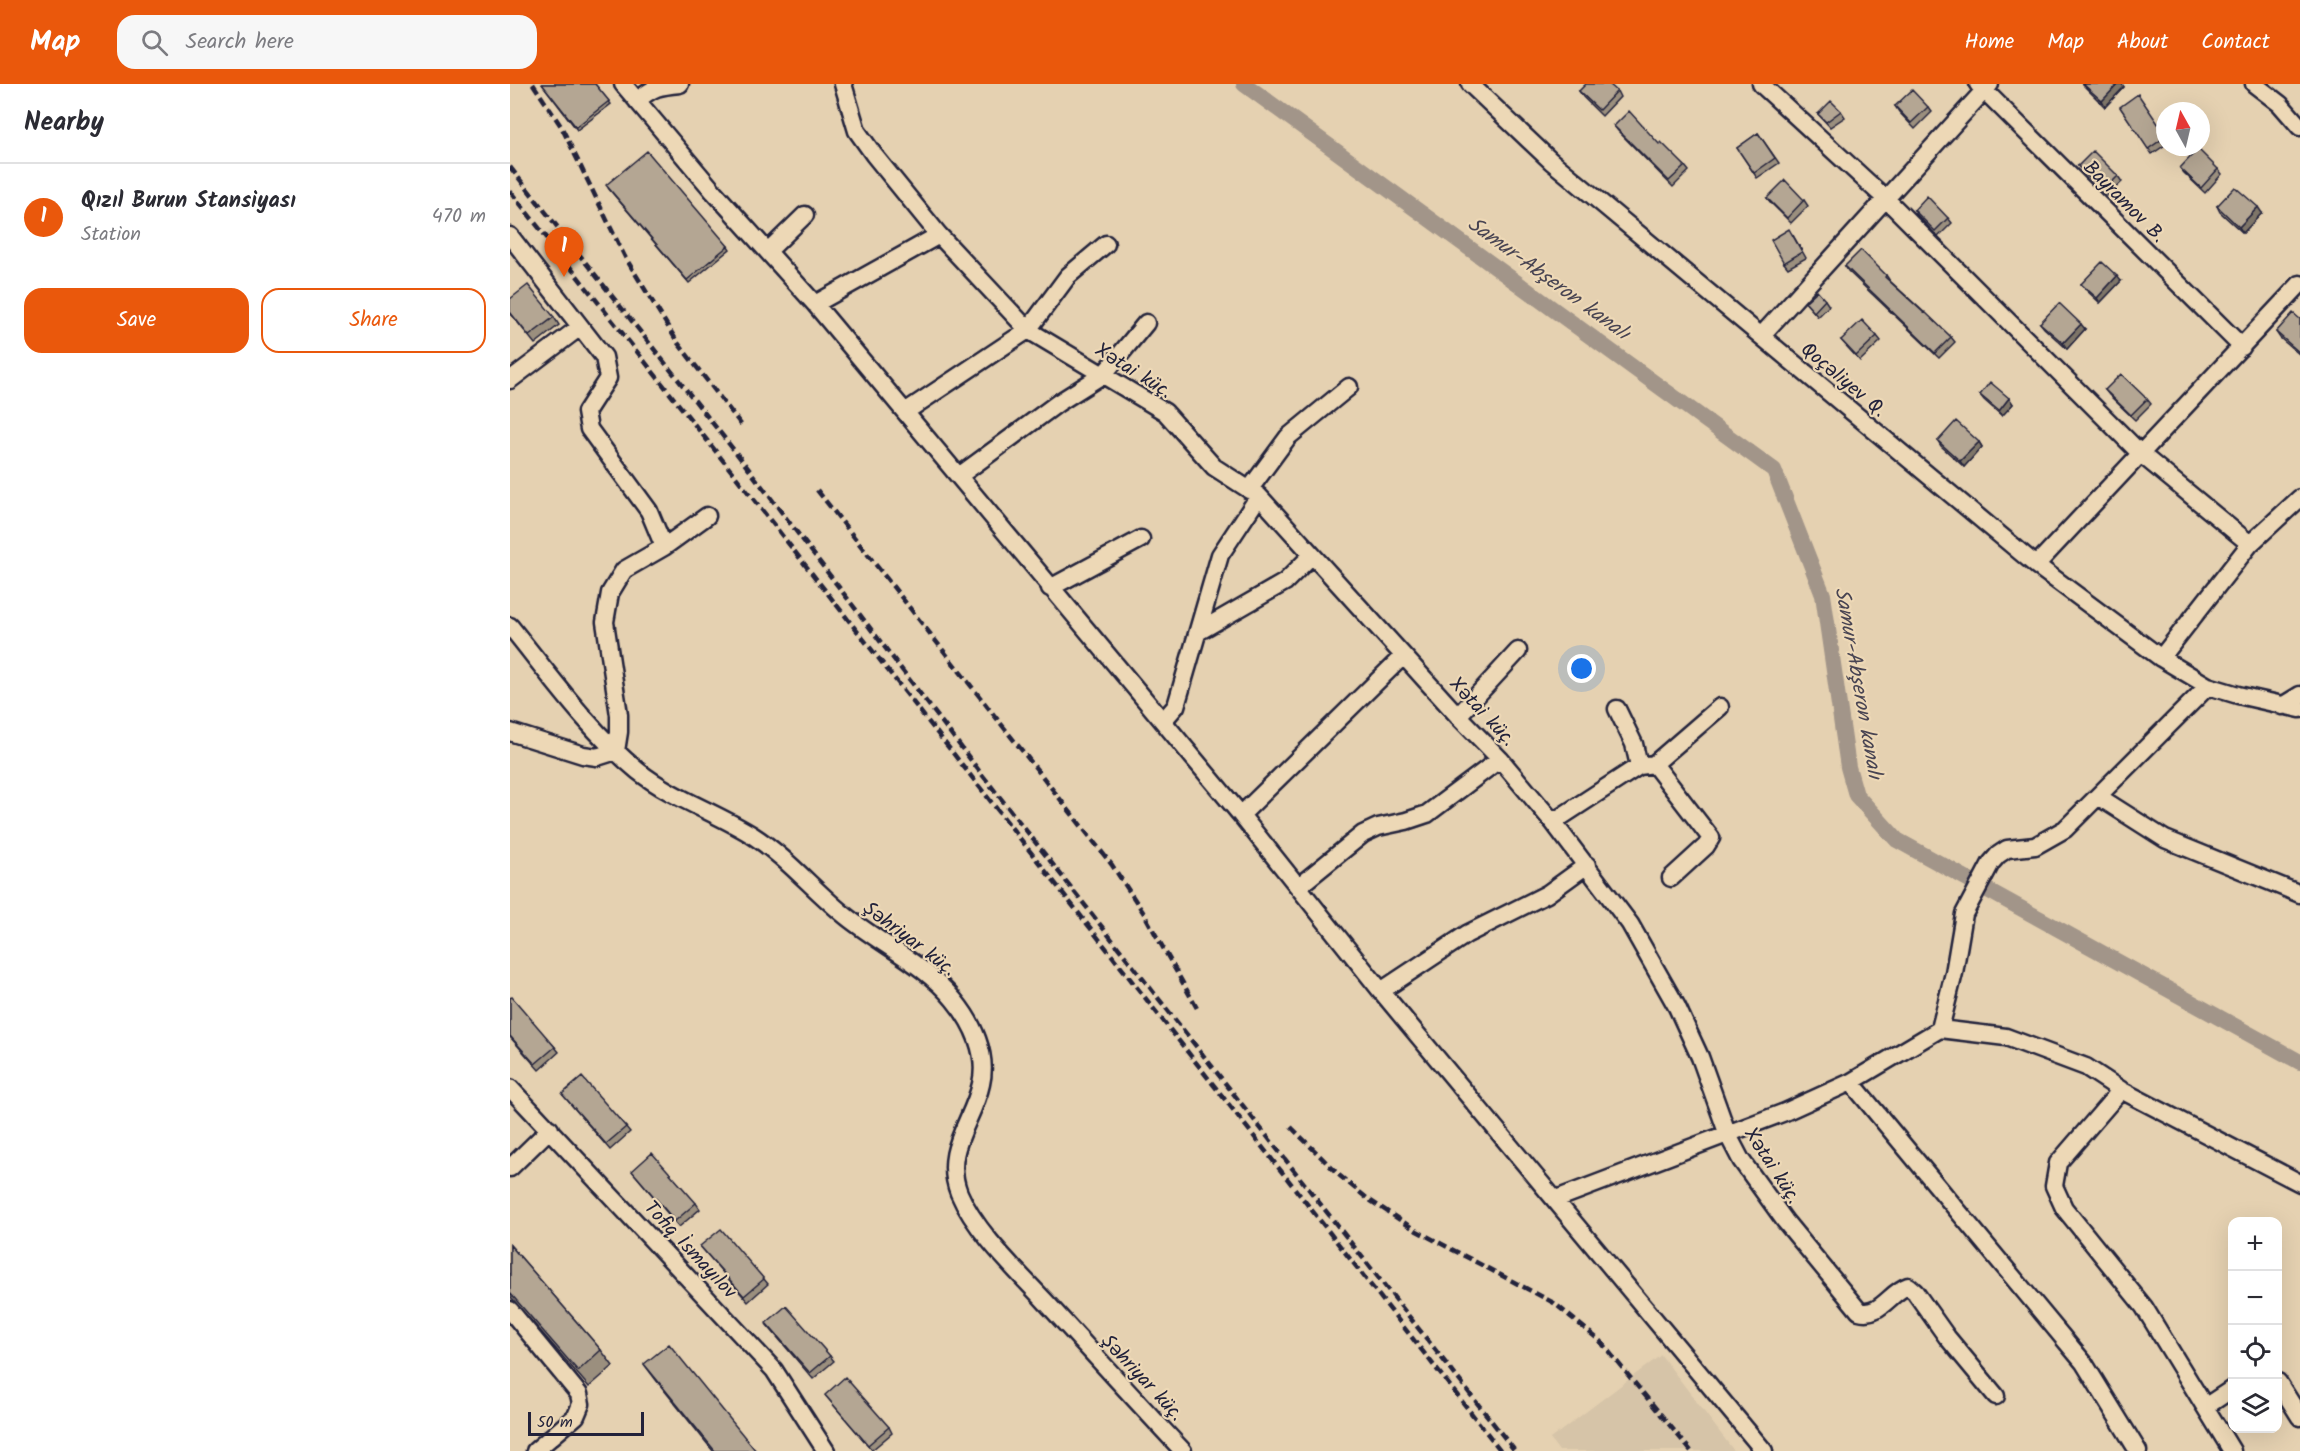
<!DOCTYPE html>
<meta charset="utf-8">
<style>
body{margin:0;font-family:Kalam,sans-serif;background:#f7f7f7;color:#2b2b33}
.controls{position:absolute;right:18px;bottom:18px;display:grid;overflow:hidden;border-radius:12px;box-shadow:0 6px 24px #0002}
.controls button{width:54px;height:54px;display:grid;place-items:center;padding:0;border:0;border-bottom:2px solid #e1e1e2;background:#fff;color:#2b2b33;font:30px sans-serif}
.compass{position:absolute;left:1646px;top:18px;width:54px;height:54px;border-radius:50%;background:#fff;box-shadow:0 6px 24px #0002;rotate:352deg}
.scale{position:absolute;left:18px;bottom:15px;width:116px;box-sizing:border-box;padding-left:6px;border:3px solid #22223b;border-top:0;font-size:16px;line-height:21px;white-space:nowrap;color:#22223b;-webkit-text-stroke:4px #edd8b6;paint-order:stroke}
.you{position:absolute;left:1072px;top:585px;width:21px;height:21px;margin:-15px;border:4px solid #fff;border-radius:50%;background:#1a73e8;box-shadow:0 0 0 9px #1a73e833}
.badge{display:grid;place-items:center;width:39px;height:39px;border-radius:50%;background:#ea580c;color:#fff;font-size:20px;font-weight:700}
.pin{position:absolute;translate:-50% -50px;filter:drop-shadow(0 2px 3px #0008)}
.pin::after{content:'';position:absolute;top:32px;width:21px;height:18px;background:inherit;clip-path:polygon(0 0,100% 0,50% 100%)}
.list{margin:0;padding:0;list-style:none}
h2{display:flex;justify-content:space-between;align-items:center;height:78px;margin:0;padding:0 24px;font-size:26px}
h2 small{font-size:20px;font-weight:400;color:#7c7c81}
.list li{display:grid;grid-template-columns:39px 1fr auto;gap:18px;align-items:center;box-sizing:border-box;height:108px;padding:0 24px;border-top:2px solid #e1e1e2}
.list b{display:block;font-size:22px;white-space:nowrap}
.list p{margin:0;font-size:20px;white-space:nowrap;color:#7c7c81}
.list em{font-size:20px;font-style:normal;color:#7c7c81}
.actions{display:flex;gap:12px;padding:18px 24px}
.actions a{flex:1;padding:14px 0;border:2px solid #ea580c;border-radius:18px;text-align:center;font-size:21px;color:#ea580c}
.actions .main{background:#ea580c;color:#fff}
.icon{flex:none;width:33px;height:33px;fill:none;stroke:currentColor;stroke-width:2;stroke-linecap:round;stroke-linejoin:round}
.map{position:relative;flex:none;width:1790px;height:1367px;overflow:hidden}
header{display:flex;align-items:center;gap:36px;box-sizing:border-box;height:84px;padding:0 30px;background:#ea580c;color:#fff}
header strong{font-size:28px}
nav{display:flex;gap:33px;margin-inline-start:auto;font-size:21px}
.search{width:420px;height:54px;background:#f7f7f7;display:flex;align-items:center;gap:15px;box-sizing:border-box;padding:0 21px;border-radius:18px;color:#7c7c81;font-size:22px}
main{display:flex}
aside{flex:1;background:#fff}
.map>svg:first-child{display:block}
</style>
<header>
<strong>Map</strong>
<div class="search"><svg class="icon" aria-label="search" viewBox="0 0 24 24"><circle cx="10" cy="10" r="6"/><path d="M15 15l6 6"/></svg>Search here</div>
<nav><a>Home</a><a>Map</a><a>About</a><a>Contact</a></nav>
</header>
<main>
<aside>
<h2>Nearby<small></small></h2>
<ul class="list">
<li><span class="badge">1</span><div><b>Qızıl Burun Stansiyası</b><p>Station</p></div><em>470 m</em></li>
</ul>
<div class="actions"><a class="main">Save</a><a>Share</a></div>
</aside>
<div class="map">
<svg width="1790" height="1367" viewBox="0 0 1790 1367">
<rect width="100%" height="100%" fill="#e5d1b1"/>
<filter id="ink" filterUnits="userSpaceOnUse"><feTurbulence type="fractalNoise" baseFrequency=".0167" numOctaves="2"/><feDisplacementMap in="SourceGraphic" scale="12" xChannelSelector="R" yChannelSelector="G"/><feConvolveMatrix kernelMatrix="1 2 1 2 8 2 1 2 1" color-interpolation-filters="sRGB"/></filter>
<g filter="url(#ink)">
<path fill="#d6c4a8" d="M1151,1271L1224,1367H1049L1040,1355Z"/>
<g fill="none" stroke-linecap="round" stroke-linejoin="round">
<path stroke="#a29589" stroke-width="16" d="M734,0L1264,386L1313,511L1338,683L1346,711L1387,756L1790,978"/>
<defs>
<path id="minor" d="M113,0L204,108L305,220L731,731L871,907L1254,1367
M333,0L347,47L364,71L429,151L518,246L655,328L704,383L749,412L948,632L990,675L1043,738L1120,840L1167,923L1190,973L1218,1051L1231,1076L1275,1137L1349,1227C1370,1233 1380,1208 1398,1202L1405,1208L1437,1253L1486,1312
M960,0L1041,77L1526,481L1651,574L1698,602L1728,611L1790,625
M1251,0L1376,115L1631,370L1740,460
M1468,0L1732,263
M1744,0L1770,20L1790,43
M127,17C143,3 149,2 170,0
M0,152L94,273L98,294L76,328L79,345L139,427L154,463
M258,167L295,131
M305,220L429,151
M1251,252L1480,0
M0,296L70,243
M395,328L518,246L558,192L596,160
M449,392L548,319L594,290L636,239
M739,406L778,353L839,303
M1526,481L1790,200
M540,504L631,455
M0,542C39,590 79,647 128,687C162,714 205,728 242,751C278,774 304,807 337,833C372,861 416,881 444,916C463,939 478,970 471,1000C463,1038 432,1066 449,1109C465,1147 506,1186 534,1216C580,1266 626,1317 673,1367
M688,548L775,498L802,471
M1651,574L1740,460L1790,414
M1772,622L1790,611
M1107,625L1124,660L1129,682
M948,632L1008,567
M653,637L666,622L710,471L749,412
M0,648L73,671L87,673L106,667L109,648V631L95,538L100,509L114,486L154,463L197,432
M1144,680L1210,623
M1589,713L1655,755L1790,810
M731,731L893,572
M1043,738L1129,682L1144,680L1201,754L1196,762L1161,794
M789,802L853,750L868,743L896,737L917,730L990,675
M871,907L957,850L1037,810L1077,781
M1430,945L1496,953L1576,983L1611,1006L1790,1099
M1341,998L1574,1279L1628,1367
M0,1004L264,1286L316,1367
M1611,1006L1548,1079L1544,1102L1554,1124L1634,1223L1722,1367
M0,1084L40,1045
M1046,1115L1275,1028L1341,998L1430,945L1444,889L1454,830L1481,779L1488,771L1497,765L1525,762L1555,745L1698,602
M0,1226L69,1310L71,1320L66,1332L25,1367
M1768,1298L1790,1333
M1695,1323L1722,1305"/>
</defs>
<use href="#minor" stroke="#22223b" stroke-width="21"/>
<use href="#minor" stroke="#edd8b6" stroke-width="16"/>
<path stroke="#22223b" stroke-width="4.5" stroke-dasharray="9 4.5" stroke-linecap="butt" d="M23,0L51,42L115,173L168,259L233,343
M0,83L231,375L470,688L1005,1367
M0,107L245,417L991,1367
M307,406L602,781L633,828L688,926
M781,1043L830,1092L858,1115L907,1147L1044,1219L1090,1257L1181,1367"/>
</g>
<path fill="#9b8f7e" stroke="#22223b" stroke-width="1.5" d="M32,0H85L101,20L67,46Z
M1572,0H1612L1614,3L1595,23Z
M1069,7H1107L1110,13L1092,32L1073,13Z
M1385,22L1418,23L1422,28L1405,45L1389,28Z
M1610,23L1655,50V61L1642,70Z
M1331,27L1335,33L1320,43L1308,30Z
M1104,42L1149,60L1175,82L1179,87L1163,103L1108,47Z
M1248,49L1269,79L1247,94L1227,64Z
M1568,82L1608,92L1612,98L1597,112L1572,87Z
M1670,84L1708,85L1712,90L1695,109L1674,89Z
M98,104L218,162L220,165L179,199Z
M1257,114L1294,116L1298,122L1281,139L1261,119Z
M1707,122L1752,129L1733,149L1710,128Z
M1404,126L1438,134L1442,139L1428,153L1407,131Z
M1283,151L1296,174L1278,184L1274,179Z
M1335,182L1376,191L1380,197L1441,253L1445,258L1429,274L1338,187Z
M1611,197L1590,219L1575,205L1571,200Z
M0,215L44,233L49,241L25,260L0,229Z
M1315,216L1319,222L1308,233L1295,218Z
M1790,235V271L1770,254L1766,248Z
M1530,239L1575,245L1557,265L1534,244Z
M1367,252L1371,257L1350,277L1331,256Z
M1595,306L1637,315L1641,320L1625,336L1599,311Z
M1470,311L1499,314L1503,320L1492,332L1474,316Z
M1428,357L1469,358L1472,363L1454,383L1431,362Z
M0,914L45,963L49,968L29,986L0,953Z
M52,1010L116,1043L120,1048L100,1066Z
M122,1087L186,1119L190,1125L169,1143Z
M0,1161L91,1266L103,1282L79,1303L0,1212Z
M190,1162L254,1195L258,1200L238,1218Z
M256,1240L320,1272L324,1277L303,1295Z
M134,1280L246,1367H203L146,1296Z
M315,1311L379,1343L382,1349L362,1366Z"/>
<path fill="#7e7467" stroke="#22223b" stroke-width="1.5" d="M1608,0H1612L1614,3L1595,23L1592,17Z
M1748,123L1752,129L1733,149L1729,143Z
M1607,192L1611,197L1590,219L1587,214Z
M1571,240L1575,245L1557,265L1553,259Z
M1499,314L1503,320L1492,332L1489,327Z
M1469,358L1472,363L1454,383L1450,377Z"/>
<path fill="#b4a693" stroke="#22223b" stroke-width="1.5" d="M32,0H85L99,17L66,43Z
M1076,0H1099L1107,7L1089,26L1069,7Z
M1573,0H1608L1592,17Z
M1402,6L1418,23L1401,39L1385,22Z
M1628,10L1655,50V53L1638,65L1610,23Z
M1321,17L1331,27L1316,38L1308,30Z
M1119,27L1149,60L1151,58L1175,82L1159,97L1104,42Z
M1248,49L1265,74L1244,89L1227,64Z
M1688,65L1708,85L1691,104L1670,84Z
M137,67L218,162L177,196L96,101Z
M1583,67L1608,92L1593,107L1568,82Z
M1275,96L1294,116L1277,134L1257,114Z
M1725,103L1748,123L1729,143L1707,122Z
M1417,112L1438,134L1425,147L1404,126Z
M1279,145L1292,168L1274,179L1261,156Z
M1351,166L1376,191L1375,193L1414,229L1415,228L1441,253L1425,269L1335,182Z
M1592,178L1607,192L1587,214L1571,200Z
M18,201L44,233L19,252L0,228V215Z
M1307,207L1315,216L1304,228L1295,218Z
M1549,219L1571,240L1553,259L1530,239Z
M1783,229L1790,235V269L1766,248Z
M1352,236L1367,252L1346,272L1331,256Z
M1611,290L1637,315L1621,331L1595,306Z
M1480,298L1499,314L1489,327L1470,311Z
M1446,337L1469,358L1450,377L1428,357Z
M2,913L45,963L25,980L0,952V914Z
M72,993L116,1043L96,1060L52,1010Z
M142,1069L186,1119L165,1137L122,1087Z
M211,1145L254,1195L234,1212L190,1162Z
M0,1161L91,1266L68,1287L0,1209Z
M276,1222L320,1272L300,1289L256,1239Z
M159,1260L246,1367H205L134,1280Z
M335,1293L379,1343L358,1361L315,1311Z"/>
</g>
<g text-anchor="middle" stroke-width="4.5" stroke-linejoin="round" paint-order="stroke">
<g font-size="20" fill="#22223b" stroke="#edd8b6">
<text transform="translate(1615 117) rotate(45)" y="7">Bayramov B.</text>
<text transform="translate(624 286) rotate(32)" y="7">Xətai küç.</text>
<text transform="translate(1334 295) rotate(40)" y="7">Qoçəliyev Q.</text>
<text transform="translate(973 627) rotate(47)" y="7">Xətai küç.</text>
<text transform="translate(400 854) rotate(37)" y="7">Şəhriyar küç.</text>
<text transform="translate(1263 1081) rotate(57)" y="7">Xətai küç.</text>
<text transform="translate(181 1165) rotate(47)" y="7">Tofiq İsmayılov</text>
<text transform="translate(633 1293) rotate(47)" y="7">Şəhriyar küç.</text>
</g>
<g font-size="21" font-style="italic" fill="#484452" stroke="#edd8b6">
<text transform="translate(1039 194) rotate(36)" y="7">Samur-Abşeron kanalı</text>
<text transform="translate(1349 599) rotate(80)" y="7">Samur-Abşeron kanalı</text>
</g>
</g>
</svg>
<div class="controls">
<button>+</button>
<button>−</button>
<button><svg class="icon" aria-label="locate" viewBox="0 0 24 24"><circle cx="12" cy="12" r="6"/><path d="M12 2v4M12 18v4M2 12h4M18 12h4"/></svg></button>
<button><svg class="icon" aria-label="layers" viewBox="0 0 24 24"><path d="M12 4l9 5-9 5-9-5zM3 14l9 5 9-5"/></svg></button>
</div>
<svg class="compass" viewBox="-18 -18 36 36"><path d="M0-13l5 13h-10z" fill="#e53935"/><path d="M0 13l5-13h-10z" fill="#7c7c81"/></svg>
<div class="scale">50 m</div>
<div class="you"></div>
<div class="pin badge" style="left:54px;top:193px">1</div>
</div>
</main>
